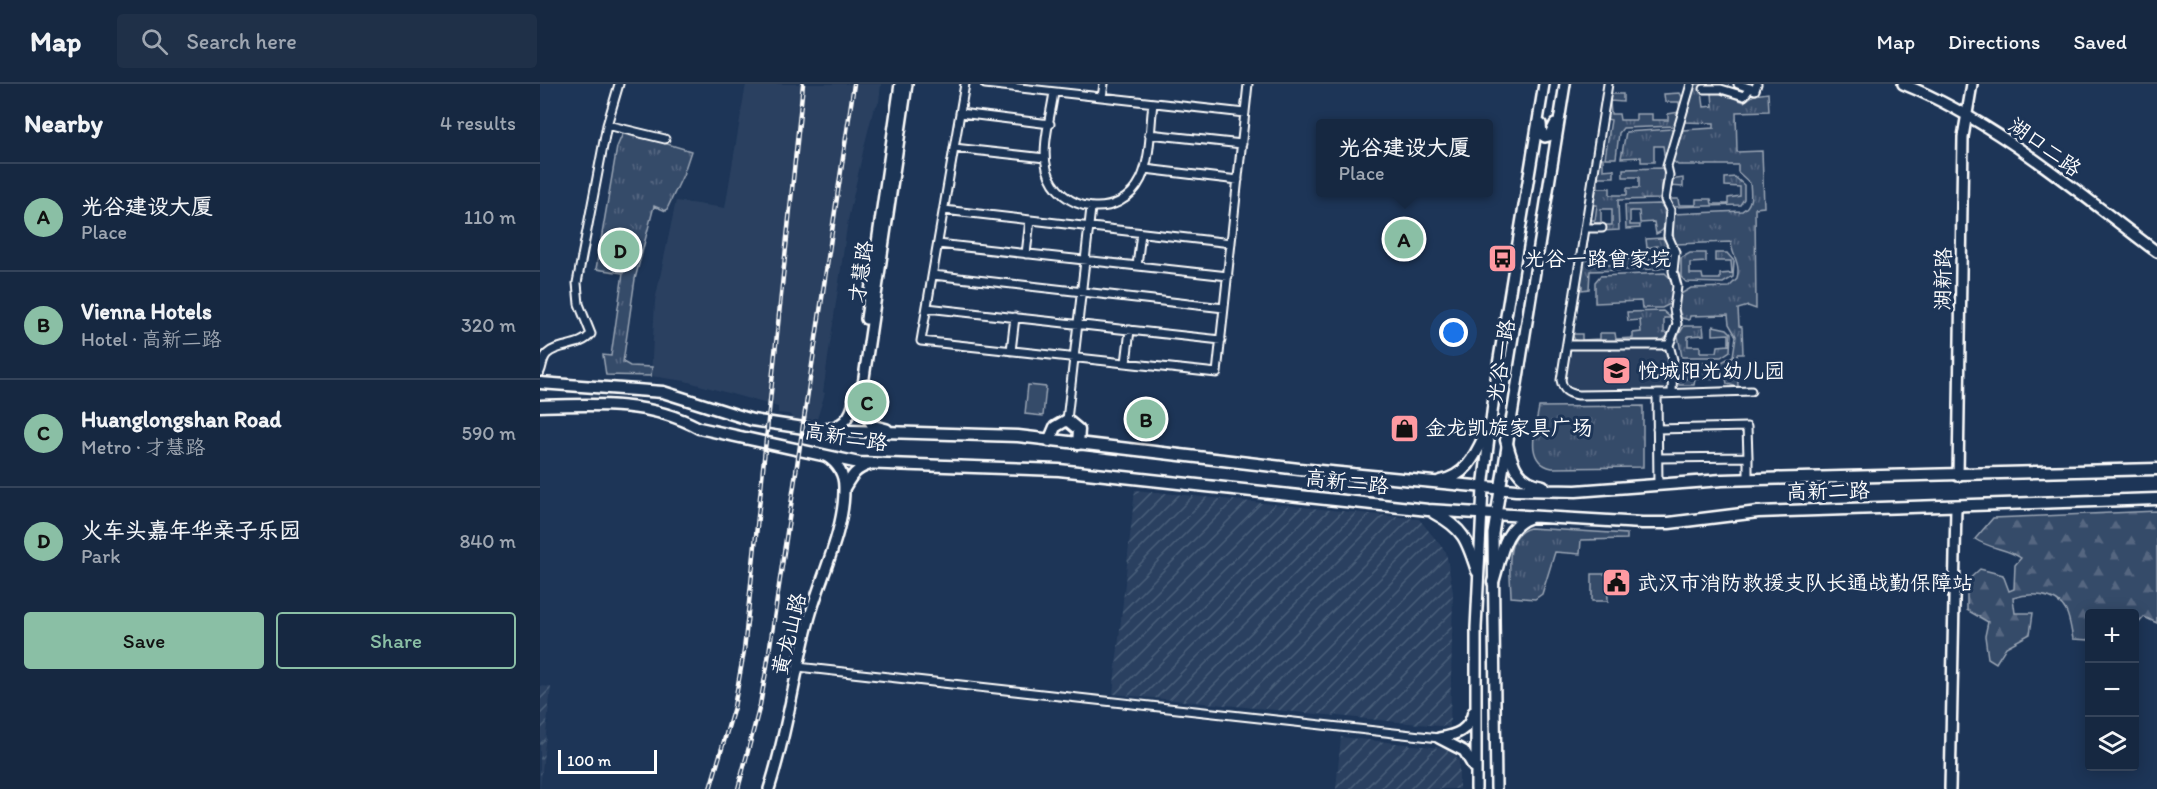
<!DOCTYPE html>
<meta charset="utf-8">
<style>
body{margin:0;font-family:Itim,"LXGW WenKai TC",sans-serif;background:#1f3048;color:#f1f3f6}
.controls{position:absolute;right:18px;bottom:18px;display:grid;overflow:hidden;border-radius:6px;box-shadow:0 3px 15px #0003}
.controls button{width:54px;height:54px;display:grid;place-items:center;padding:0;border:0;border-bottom:2px solid #35445a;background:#162841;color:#f1f3f6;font:30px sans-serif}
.scale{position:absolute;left:18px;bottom:15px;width:99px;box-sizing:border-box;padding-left:6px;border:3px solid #fff;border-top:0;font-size:16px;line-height:21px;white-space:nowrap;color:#fff;-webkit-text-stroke:4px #1d3557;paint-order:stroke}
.you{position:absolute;left:914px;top:249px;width:21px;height:21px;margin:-15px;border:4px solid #fff;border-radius:50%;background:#1a73e8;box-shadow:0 0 0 9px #1a73e833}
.badge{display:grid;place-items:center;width:39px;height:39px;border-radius:50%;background:#8abfa5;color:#111;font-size:20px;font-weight:700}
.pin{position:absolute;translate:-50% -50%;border:3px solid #fff;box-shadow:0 2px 6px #0006}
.popup{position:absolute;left:776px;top:35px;width:177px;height:78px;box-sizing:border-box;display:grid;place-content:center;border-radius:6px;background:#162841;filter:drop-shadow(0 2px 4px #0005);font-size:20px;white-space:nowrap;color:#9ea6b1}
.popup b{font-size:22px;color:#f1f3f6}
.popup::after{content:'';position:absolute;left:50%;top:100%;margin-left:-12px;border:12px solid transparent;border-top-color:#162841}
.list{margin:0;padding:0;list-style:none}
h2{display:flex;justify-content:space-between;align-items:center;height:78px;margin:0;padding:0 24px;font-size:26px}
h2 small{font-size:20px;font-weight:400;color:#9ea6b1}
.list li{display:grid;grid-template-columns:39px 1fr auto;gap:18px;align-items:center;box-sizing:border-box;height:108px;padding:0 24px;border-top:2px solid #35445a}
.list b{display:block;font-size:22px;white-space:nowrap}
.list p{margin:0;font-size:20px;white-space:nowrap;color:#9ea6b1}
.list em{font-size:20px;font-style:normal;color:#9ea6b1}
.actions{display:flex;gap:12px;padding:18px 24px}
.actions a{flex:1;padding:14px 0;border:2px solid #8abfa5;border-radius:6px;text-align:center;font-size:21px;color:#8abfa5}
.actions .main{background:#8abfa5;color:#111}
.icon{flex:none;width:33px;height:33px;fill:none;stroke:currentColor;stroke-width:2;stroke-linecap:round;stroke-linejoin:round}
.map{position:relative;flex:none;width:1617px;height:705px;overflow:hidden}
header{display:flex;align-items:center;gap:36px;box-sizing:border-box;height:84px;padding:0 30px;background:#162841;border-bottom:2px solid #35445a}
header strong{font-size:28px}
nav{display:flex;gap:33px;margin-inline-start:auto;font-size:21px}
.search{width:420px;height:54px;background:#1f3048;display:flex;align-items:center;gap:15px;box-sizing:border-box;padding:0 21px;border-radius:6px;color:#9ea6b1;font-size:22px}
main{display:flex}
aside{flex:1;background:#162841}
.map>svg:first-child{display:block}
</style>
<header>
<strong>Map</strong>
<div class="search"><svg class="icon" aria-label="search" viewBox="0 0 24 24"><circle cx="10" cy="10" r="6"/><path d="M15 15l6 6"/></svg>Search here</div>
<nav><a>Map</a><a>Directions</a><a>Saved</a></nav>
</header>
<main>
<aside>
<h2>Nearby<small>4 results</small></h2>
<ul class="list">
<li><span class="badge">A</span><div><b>光谷建设大厦</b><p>Place</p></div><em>110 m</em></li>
<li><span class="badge">B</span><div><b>Vienna Hotels</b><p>Hotel · 高新二路</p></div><em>320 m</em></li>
<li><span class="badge">C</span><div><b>Huanglongshan Road</b><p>Metro · 才慧路</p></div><em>590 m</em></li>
<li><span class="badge">D</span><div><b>火车头嘉年华亲子乐园</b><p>Park</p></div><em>840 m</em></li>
</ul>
<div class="actions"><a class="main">Save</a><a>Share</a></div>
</aside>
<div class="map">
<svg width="1617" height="705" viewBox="0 0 1617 705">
<defs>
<pattern id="industrial-furrows" width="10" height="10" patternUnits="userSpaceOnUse" patternTransform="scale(1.5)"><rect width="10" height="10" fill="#2a4161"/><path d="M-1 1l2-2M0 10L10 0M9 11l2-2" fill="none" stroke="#4a5e79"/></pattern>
<pattern id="grass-tufts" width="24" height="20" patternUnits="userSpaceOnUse" patternTransform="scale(1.5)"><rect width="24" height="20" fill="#364b69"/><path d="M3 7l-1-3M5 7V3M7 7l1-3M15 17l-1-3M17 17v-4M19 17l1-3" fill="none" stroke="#546680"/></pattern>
<pattern id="forest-firs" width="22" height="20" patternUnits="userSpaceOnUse" patternTransform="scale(1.5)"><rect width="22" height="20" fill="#364b69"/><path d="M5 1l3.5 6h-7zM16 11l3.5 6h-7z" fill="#546680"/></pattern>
</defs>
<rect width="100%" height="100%" fill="#1d3557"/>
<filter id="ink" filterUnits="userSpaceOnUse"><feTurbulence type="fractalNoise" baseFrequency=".0167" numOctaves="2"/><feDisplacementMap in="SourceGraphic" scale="12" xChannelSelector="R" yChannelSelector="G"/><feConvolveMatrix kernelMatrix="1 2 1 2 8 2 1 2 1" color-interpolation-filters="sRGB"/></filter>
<g filter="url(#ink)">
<path fill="#2a4161" d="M206,0H341L339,18L333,27L324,63L308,136L283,308L285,309L277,335H254L249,330L238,329V323L145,297L111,292L115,217L136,117L185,124Z
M1119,263L1128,268L1129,274L1130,294L1124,304L1116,307H1033L1025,300L1027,274L1035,265Z"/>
<path fill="url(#industrial-furrows)" d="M595,406L879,435L906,468L913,508L910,643L573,610Z
M0,602L11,603L0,705Z
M801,653L910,665L919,676V705H796Z"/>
<path fill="url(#grass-tufts)" stroke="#9aa5b4" stroke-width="1.5" d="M1154,0L1176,1H1161L1164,23L1173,22L1172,9H1180L1204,18L1214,11L1228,9L1229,27L1196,28L1197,68L1222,67L1224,123L1215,124L1216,225L1208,222L1198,225L1199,242L1202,243L1203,270H1197L1198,303L1187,300L1186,294L1155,295L1154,301H1139L1137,296L1146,295V283H1136L1140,280L1182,278L1193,272L1196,252L1189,240L1188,231L1150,232L1149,236L1142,234L1138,230L1139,211L1151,204L1189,203L1197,195C1201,179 1192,172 1191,158L1134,160L1132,130L1202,127C1213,121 1211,110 1210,99L1198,88V81H1138L1132,76L1143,46L1174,44V39L1144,38Z
M1140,9L1144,17L1135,42L1083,44L1079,49L1076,74H1065L1071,36L1067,35L1070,10H1083V18L1070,17L1071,30H1079L1080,36H1096V30H1112V36H1128V30L1140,28L1139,18H1125L1124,10Z
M1132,45L1135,47L1125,77L1123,62H1114V78H1101V73L1081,74L1086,48Z
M84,47L151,67L143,91L126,127L114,122L95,195L83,278L90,282L112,283L111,292L66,291L63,271L71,272L83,189L56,185L77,63Z
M1058,74H1063V86L1074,85V93H1058V104H1070V111H1087V104H1099V93H1083V85L1122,84L1124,87L1120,115L1078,116L1079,146L1062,147V141H1072V125H1061V139H1055V141L1049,138V136H1055L1057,121L1051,120Z
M1195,93L1204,101V115L1200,121L1133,123L1129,119L1130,96L1143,94V103L1130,102V115H1138L1139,121H1156V115H1171L1172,120H1188V114L1200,112V103L1185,102V94Z
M1120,120L1126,126C1127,137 1127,146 1116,150L1114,138L1100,139L1099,127H1090V141H1100V144L1086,145L1085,121Z
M1049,148L1045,176H1053L1054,181H1076V176L1091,175L1092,181L1109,180V175H1117V162L1107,164L1106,155L1122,154L1128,158L1131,176L1124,184L1118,185L1050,187L1049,205L1042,206V201H1039L1047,149Z
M1150,169H1166V178L1150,179V190H1162L1163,195H1180V190L1192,189L1191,177H1175V169H1187L1194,177L1193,193L1183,199L1146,198L1141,193V174Z
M1125,189L1134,198L1132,219L1122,224H1102L1101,217L1055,219V198L1060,192Z
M1123,227L1131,234H1124V249H1131L1123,256L1041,259L1035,256L1032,250L1033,237L1034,250H1042V256L1060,255V249H1075L1076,255L1093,254V249L1101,248L1100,236L1088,237L1087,228Z
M1144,242H1163L1164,251L1148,252V262H1160V268H1177L1178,262L1189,261V250L1173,251V242L1187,245L1191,249L1190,267L1181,273H1142L1138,252Z
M1103,322V383L1012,384C983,378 996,343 999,323Z
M990,444L1087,450V455L1041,456L1040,470L1015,468L1002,510L995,515L971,513C971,491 962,451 990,444Z"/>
<path fill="url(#forest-firs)" stroke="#9aa5b4" stroke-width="1.5" d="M1617,427V539L1604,533L1595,543L1594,530H1550L1549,556L1533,555C1531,546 1530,535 1526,527C1516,508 1489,509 1473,514L1475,529H1493L1490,550L1466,563L1456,579L1448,574L1445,552L1448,538L1427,526V497L1440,485L1463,491L1469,507L1474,505L1475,481L1481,474C1466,464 1450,465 1435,455L1453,434Z"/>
<path fill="#364b69" stroke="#9aa5b4" stroke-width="1.5" d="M488,301L506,303L503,332L485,330Z
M1052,490H1067L1068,517H1052Z"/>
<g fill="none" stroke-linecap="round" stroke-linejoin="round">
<defs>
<path id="street" d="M425,0L381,257L677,289L708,0
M445,0L705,29
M1068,0L1021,296C1023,306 1027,309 1038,311L1117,310L1118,400
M1198,0L1215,6L1217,0
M1164,5H1181L1204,12L1210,4
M514,8C511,31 501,63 507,85C519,129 580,138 601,95C611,74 610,42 613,19
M562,13L564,0
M420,29L510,40
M67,41L79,0
M609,50L702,60
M414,64L505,74
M605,85L698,96
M404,126L691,159
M1045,144H1062
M398,160L688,192
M486,170L490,136
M597,182L601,149
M393,191L684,224
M387,224L681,256
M1027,261H1129L1133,276L1132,308
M1129,261L1137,240L1134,225L1137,202L1133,187L1135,168L1128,152L1130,126L1125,116L1129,91L1127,82L1151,0
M471,267L475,233
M586,279L590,246
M0,288C3,282 2,275 7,270C18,259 40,264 51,250L39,220L37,199L67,41L125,55
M1117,310L1211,307
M527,336L551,124
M1117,345L1207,343L1208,373L1118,374
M1208,373V396
M258,583L899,654"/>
<path id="secondary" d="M1363,0C1457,38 1537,108 1617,168
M1001,40L1002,51L1005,53L1009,52L1015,40
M326,235L360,0
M289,344C307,341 313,328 315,311
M347,345L332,341L320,321L367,0
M1418,392L1423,53L1432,0
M304,405C311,393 315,385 329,381
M899,654C916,651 929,647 933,628
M899,654L924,667L934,684
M229,705C247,650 254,592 269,536C280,494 305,447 304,403C304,390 298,380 287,373
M936,705V544L943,404L957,287L1004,0
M956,705L953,450L1025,0
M1410,705L1416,423"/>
<path id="primary" d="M0,299L123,308L212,336L277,346L478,352L759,385L976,406L1036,407L1182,396L1617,385
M0,322C55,320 110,317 159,344L319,379L519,386L888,426L1102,439H1129L1218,428L1617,415
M966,356C972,379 976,398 1003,402
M509,357L515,343L527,336L539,346L538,360
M900,397C932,391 938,362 952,337
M894,429C924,445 927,456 937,487
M953,498C961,474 963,443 989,434"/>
</defs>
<use href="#street" stroke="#fff" stroke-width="11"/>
<use href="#secondary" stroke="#fff" stroke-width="14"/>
<use href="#primary" stroke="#fff" stroke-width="15"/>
<use href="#street" stroke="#1d3557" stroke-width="7"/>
<use href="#secondary" stroke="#1d3557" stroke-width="9"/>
<use href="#primary" stroke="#1d3557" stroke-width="10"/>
<defs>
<path id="rail" d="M170,705L194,623L204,567L263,0
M198,705L220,621L227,582L314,0"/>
</defs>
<use href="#rail" stroke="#fff" stroke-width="4.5"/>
<use href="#rail" stroke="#1d3557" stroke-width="2" stroke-dasharray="7" stroke-linecap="butt"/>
</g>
</g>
<defs>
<symbol id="bus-square" viewBox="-11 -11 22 22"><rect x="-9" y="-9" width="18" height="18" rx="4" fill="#ff9aa2" stroke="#1d3557"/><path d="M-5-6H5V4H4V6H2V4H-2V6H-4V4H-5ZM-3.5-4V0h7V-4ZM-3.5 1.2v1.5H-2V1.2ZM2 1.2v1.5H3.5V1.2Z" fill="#111"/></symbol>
<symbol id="school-square" viewBox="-11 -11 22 22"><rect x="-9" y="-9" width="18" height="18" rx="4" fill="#ff9aa2" stroke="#1d3557"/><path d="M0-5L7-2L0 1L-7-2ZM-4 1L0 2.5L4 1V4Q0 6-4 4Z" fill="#111"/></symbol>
<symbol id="shop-square" viewBox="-11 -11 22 22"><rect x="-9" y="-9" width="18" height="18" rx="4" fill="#ff9aa2" stroke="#1d3557"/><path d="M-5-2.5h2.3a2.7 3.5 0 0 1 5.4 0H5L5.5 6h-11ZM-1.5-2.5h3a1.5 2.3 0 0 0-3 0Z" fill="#111"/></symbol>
<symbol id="civic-square" viewBox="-11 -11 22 22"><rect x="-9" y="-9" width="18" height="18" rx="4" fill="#ff9aa2" stroke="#1d3557"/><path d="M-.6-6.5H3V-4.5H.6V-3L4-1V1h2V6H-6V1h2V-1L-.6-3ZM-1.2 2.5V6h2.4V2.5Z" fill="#111"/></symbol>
</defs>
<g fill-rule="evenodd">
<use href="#bus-square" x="946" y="158" width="33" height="33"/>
<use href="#school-square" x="1060" y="270" width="33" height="33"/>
<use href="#shop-square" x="848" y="328" width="33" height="33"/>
<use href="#civic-square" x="1060" y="482" width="33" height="33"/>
</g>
<g text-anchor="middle" stroke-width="6" stroke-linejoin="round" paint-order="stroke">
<g font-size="21" fill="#fff" stroke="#1d3557">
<text transform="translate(1505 63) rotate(36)" y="7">湖口二路</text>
<text transform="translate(321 188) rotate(-82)" y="7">才慧路</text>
<text transform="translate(1403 195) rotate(-89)" y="7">湖新路</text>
<text transform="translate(961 277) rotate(-81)" y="7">光谷一路</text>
<text transform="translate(306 353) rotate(9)" y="7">高新二路</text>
<text transform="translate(807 398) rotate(6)" y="7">高新二路</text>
<text transform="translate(1288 407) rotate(-1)" y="7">高新二路</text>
<text transform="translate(249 550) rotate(-76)" y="7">黄龙山路</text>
</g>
<g font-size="21" fill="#fff" stroke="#1d3557" text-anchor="start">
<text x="984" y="182">光谷一路曾家垸</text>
<text x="1098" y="294">悦城阳光幼儿园</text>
<text x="885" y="351">金龙凯旋家具广场</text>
<text x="1097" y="506">武汉市消防救援支队长通战勤保障站</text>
</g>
</g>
</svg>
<div class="controls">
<button>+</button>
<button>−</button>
<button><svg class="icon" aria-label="layers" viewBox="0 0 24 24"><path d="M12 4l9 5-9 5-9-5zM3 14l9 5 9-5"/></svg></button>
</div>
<div class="scale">100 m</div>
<div class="you"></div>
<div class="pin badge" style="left:864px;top:155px">A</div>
<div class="popup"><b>光谷建设大厦</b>Place</div>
<div class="pin badge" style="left:606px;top:335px">B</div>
<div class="pin badge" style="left:327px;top:318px">C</div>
<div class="pin badge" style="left:80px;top:166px">D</div>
</div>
</main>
